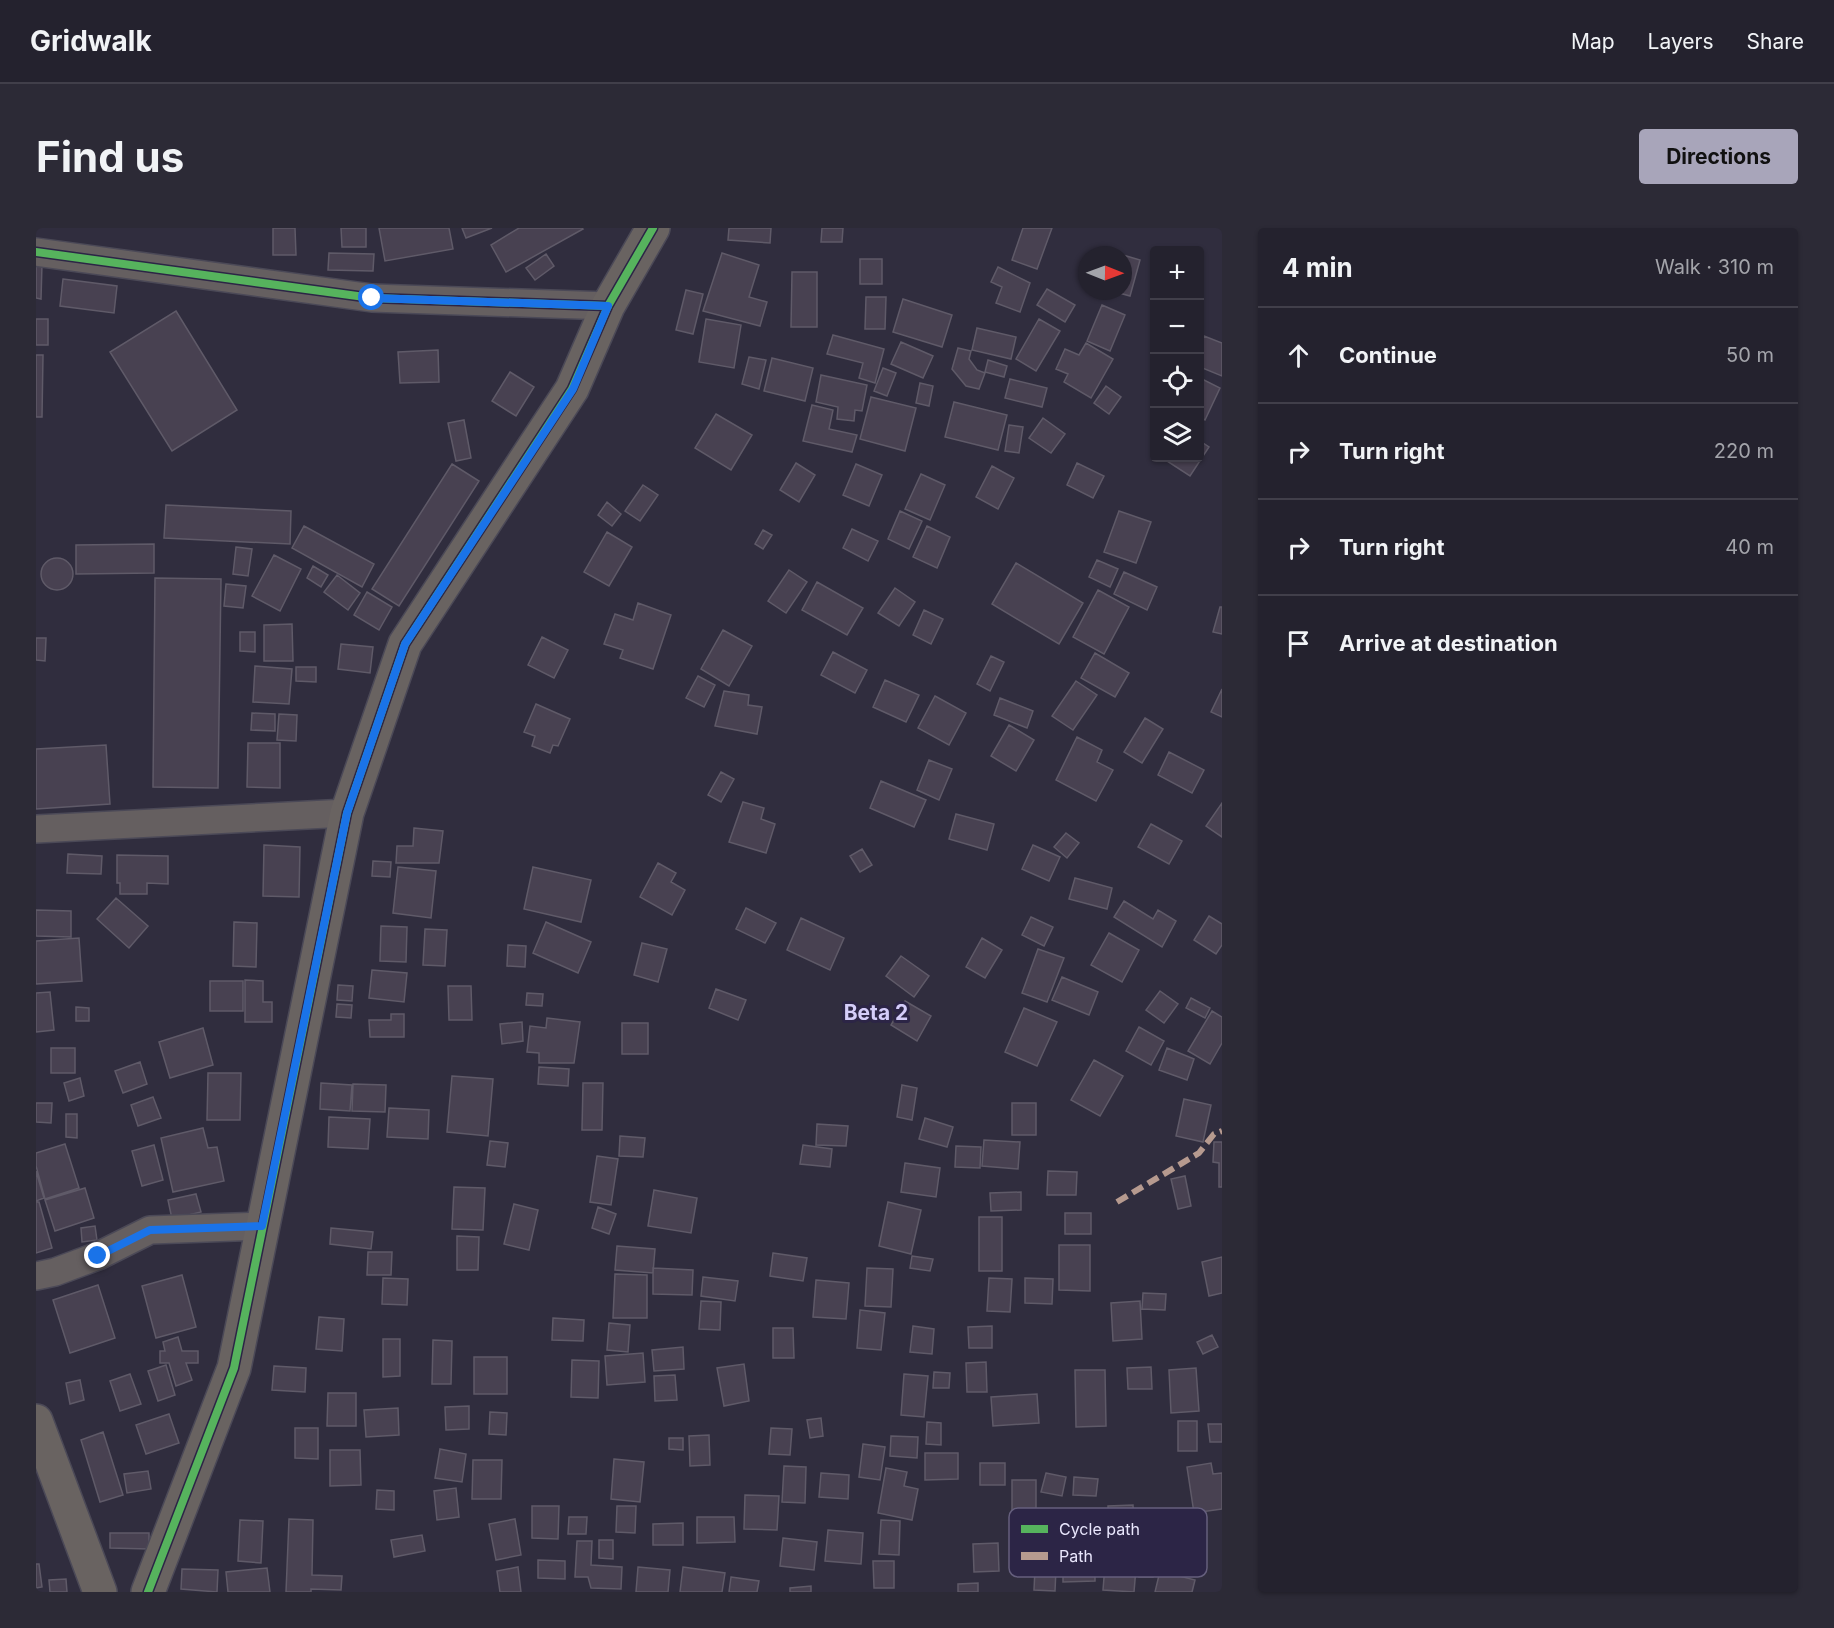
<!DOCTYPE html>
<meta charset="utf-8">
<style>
body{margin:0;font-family:Inter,sans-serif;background:#2c2a36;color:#f1f3f6}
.controls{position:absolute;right:18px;top:18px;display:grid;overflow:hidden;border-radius:6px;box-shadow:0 2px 4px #0004}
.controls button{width:54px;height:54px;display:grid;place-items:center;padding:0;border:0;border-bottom:2px solid #413f4a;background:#24222e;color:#f1f3f6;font:30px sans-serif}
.compass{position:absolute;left:1042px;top:18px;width:54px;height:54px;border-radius:50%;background:#24222e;box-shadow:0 2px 4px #0004;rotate:91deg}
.stop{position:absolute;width:18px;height:18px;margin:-14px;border:4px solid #1a73e8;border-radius:50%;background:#fff}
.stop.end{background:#1a73e8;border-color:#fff;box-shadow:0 2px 6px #0008}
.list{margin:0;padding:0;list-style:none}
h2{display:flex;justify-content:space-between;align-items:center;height:78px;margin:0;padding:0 24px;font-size:26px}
h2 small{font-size:20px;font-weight:400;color:#a3a4aa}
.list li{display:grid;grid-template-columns:39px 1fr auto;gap:18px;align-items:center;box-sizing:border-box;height:96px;padding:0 24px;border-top:2px solid #413f4a}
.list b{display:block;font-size:22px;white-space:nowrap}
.list em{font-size:20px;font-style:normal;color:#a3a4aa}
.icon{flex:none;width:33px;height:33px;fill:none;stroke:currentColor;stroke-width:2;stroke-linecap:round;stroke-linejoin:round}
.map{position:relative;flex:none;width:1186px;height:1364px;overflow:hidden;border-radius:6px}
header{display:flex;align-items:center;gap:36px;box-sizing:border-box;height:84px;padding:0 30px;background:#24222e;border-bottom:2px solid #413f4a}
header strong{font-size:28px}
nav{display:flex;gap:33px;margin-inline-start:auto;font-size:21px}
.intro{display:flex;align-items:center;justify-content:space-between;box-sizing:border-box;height:144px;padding:0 36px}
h1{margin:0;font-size:42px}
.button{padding:15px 27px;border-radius:6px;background:#a8a5ba;color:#111;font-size:21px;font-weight:700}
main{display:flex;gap:36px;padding:0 36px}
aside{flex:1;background:#24222e;border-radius:6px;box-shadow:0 2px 4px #0004}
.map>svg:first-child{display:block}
</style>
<header>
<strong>Gridwalk</strong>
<nav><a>Map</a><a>Layers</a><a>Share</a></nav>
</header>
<div class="intro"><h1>Find us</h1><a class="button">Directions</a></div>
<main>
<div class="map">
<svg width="1186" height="1364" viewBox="0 0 1186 1364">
<rect width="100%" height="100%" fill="#302d3e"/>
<path fill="#484151" stroke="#5f5a68" stroke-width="1.5" d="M237,0H259L260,27H237Z
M305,0H330V19H306Z
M343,0H413L417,21L349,33Z
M426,0H456L430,10Z
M483,0H546L547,1L470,44L455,17Z
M693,0H735L734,15L692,12Z
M786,0H807L806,14H785Z
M987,0H1016L1001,41L976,32Z
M293,25L338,26L337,43L292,42Z
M686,25L723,37L713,69L731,74L724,98L667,83Z
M510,26L518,38L499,52L490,40Z
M1087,27L1104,32L1094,68L1076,63H1087Z
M824,31H846V56H824Z
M0,36H6L5,71L0,70Z
M962,39L994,55L984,84L960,75L966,59L955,54Z
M756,44H781V99H755Z
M27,51L81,58L78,85L24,78Z
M1011,61L1039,77L1029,94L1001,77Z
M650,62L667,66L657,106L640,102Z
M830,69H850L849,101H829Z
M867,71L916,87L906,119L857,104Z
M1066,77L1089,87L1074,123L1051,113Z
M140,83L201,182L136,223L74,124Z
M0,91H12V117H0Z
M670,91L705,97L698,140L663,134Z
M1003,91L1024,103L1000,143L980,131Z
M941,100L980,109L975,131L936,122Z
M797,107L848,121L839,155L823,150L827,135L791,126Z
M1168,108L1186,115V148L1164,139V120Z
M865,114L897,128L887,150L855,136Z
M1050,115L1077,131L1055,170L1028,154L1032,146L1020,141L1029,121L1043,127Z
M922,120L935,123L933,131L941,142L949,145L943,161L930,158L916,141Z
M402,122L403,154L364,155L362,124Z
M0,127H7L6,189H0Z
M713,129L730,132L723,161L706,156Z
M736,130L777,140L769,173L728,163Z
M952,132L971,138L968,149L949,144Z
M847,140L860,145L851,168L838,163Z
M474,144L498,159L480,188L456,173Z
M785,147L831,157L826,183L819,182L818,193L801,191L802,179L780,174Z
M1164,150L1184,160L1169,192L1164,189Z
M974,151L1011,160L1006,179L969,170Z
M884,155L897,158L893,178L880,175Z
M1070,158L1085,169L1073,186L1058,175Z
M835,169L880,180L869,223L824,211Z
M918,174L971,187L962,222L909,209Z
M776,177L797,182L793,201L821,207L816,224L767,213Z
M680,186L716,207L695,242L659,220Z
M1007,190L1029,206L1015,225L993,210Z
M428,192L435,230L420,233L412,195Z
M973,197L987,199L983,225L969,223Z
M1164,213L1173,219L1154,248L1131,233L1133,230H1164Z
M760,235L779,247L763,274L744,262Z
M1041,235L1068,248L1057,270L1031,257Z
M416,236L443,253L363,378L336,361Z
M820,236L846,247L833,278L807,267Z
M956,238L978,250L962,281L940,269Z
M885,246L909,257L894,292L869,281Z
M607,257L622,267L604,293L589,283Z
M571,274L585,286L576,298L562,287Z
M130,277L255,283L254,316L128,310Z
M864,283L886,293L873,321L852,311Z
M1083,283L1115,294L1100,335L1068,324Z
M268,298L338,336L326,359L256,320Z
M891,298L914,309L901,340L877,329Z
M816,301L842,313L832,333L807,320Z
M727,302L736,307L727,321L719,316Z
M571,304L596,319L573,358L548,344Z
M118,316V345L40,346V317Z
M200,319L216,321L212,348L197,346Z
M238,327L265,341L244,383L216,368Z
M5 346a16 16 0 1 1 32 0a16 16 0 1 1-32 0Z
M1061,332L1082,341L1074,359L1053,349Z
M980,335L1047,375L1023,416L956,376Z
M277,338L292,347L285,359L271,350Z
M753,342L771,354L750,385L732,373Z
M1088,344L1121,359L1111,382L1078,366Z
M301,347L324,365L312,382L288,364Z
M119,350L185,351L182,560L117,559Z
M781,354L827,380L811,407L766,382Z
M190,356L210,358L207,380L188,378Z
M859,360L879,374L863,398L842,385Z
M1062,362L1093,379L1068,426L1037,409Z
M331,364L356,379L343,402L318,387Z
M602,375L635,387L617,441L584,430L587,422L568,416L579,386L597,392Z
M1184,379H1186V406L1177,404Z
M888,382L907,391L895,416L877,407Z
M256,396L257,433H228V397Z
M687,402L716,418L693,458L665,441Z
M204,404H219V424L204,423Z
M506,409L532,422L518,450L492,437Z
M0,410H10L9,433L0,432Z
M305,416L337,419L334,445L302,441Z
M797,424L831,442L819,465L785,447Z
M1059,425L1093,445L1079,469L1045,450Z
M955,428L968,434L954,463L941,456Z
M219,438L256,441L253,476L217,474Z
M260,439H280V454L260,453Z
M662,448L679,457L668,479L650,470Z
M849,452L883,467L870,494L837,479Z
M1040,453L1061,467L1037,502L1016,488Z
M1186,461V489L1175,484Z
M688,463L713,467L712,477L726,479L721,506L679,498Z
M899,468L930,485L913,517L882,500Z
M964,470L997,483L991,500L958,487Z
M500,476L534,491L522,518L517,517L514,525L496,518L499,508L488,504Z
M216,485L239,486V503L215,502Z
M243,486L261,487L260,513L241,512Z
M1109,490L1127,501L1106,535L1088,524Z
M973,497L998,512L980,543L955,528Z
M1041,509L1066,522L1061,534L1077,542L1060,573L1020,552Z
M212,515H244V560L211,559Z
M70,517L74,576L0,581V521Z
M1133,524L1168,542L1156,565L1122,547Z
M893,532L916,541L903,572L881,562Z
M685,544L698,551L685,574L672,567Z
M845,553L890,572L878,599L834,580Z
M707,574L728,580L725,591L739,596L730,625L693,614Z
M1186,575V609L1170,598Z
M920,586L958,596L951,622L913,611Z
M1115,596L1146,613L1133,636L1102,619Z
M378,600L407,603L403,635H360L361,618H377Z
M1030,605L1043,615L1031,630L1018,619Z
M228,617L264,619L263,669L227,668Z
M997,617L1024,629L1013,653L986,641Z
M826,621L836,637L824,644L814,628Z
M32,626L66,628L65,646L31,645Z
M81,627L132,628V656L111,655V666H84V655H81Z
M337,633L355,634L354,649L336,648Z
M622,635L640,645L635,654L649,662L636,687L604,669Z
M362,639L400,643L395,690L357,685Z
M497,639L555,652L545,694L488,681Z
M1039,650L1076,660L1071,681L1033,671Z
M80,670L112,698L93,720L61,691Z
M1088,673L1117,691L1122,682L1140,693L1126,719L1078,689Z
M710,680L740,695L729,715L700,701Z
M0,682L35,683V709L0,708Z
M1173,688L1186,696V717L1180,726L1158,712Z
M995,689L1017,699L1008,718L986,707Z
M765,690L808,710L794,742L751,722Z
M198,694L221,695L220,739L197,738Z
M510,694L555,714L542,745L497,725Z
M345,698L371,699L370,734L344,733Z
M389,701L411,702L409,738L387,737Z
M1073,705L1103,722L1086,754L1055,737Z
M43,710L46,753L0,756V713Z
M946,710L966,722L949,750L930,739Z
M606,715L631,721L622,754L598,747Z
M472,717L490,718L489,739L471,738Z
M1002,721L1028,730L1011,774L986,765Z
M865,728L893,748L878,769L850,748Z
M336,742L371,745L368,774L333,770Z
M1026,749L1062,764L1053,787L1016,772Z
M209,752L227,753V774H236V794H209Z
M174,753H207V783H174Z
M302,757L317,758L316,773L301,772Z
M412,758H435L436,792H413Z
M680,761L710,772L702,792L673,780Z
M1124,763L1142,776L1128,795L1110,782Z
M14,764L18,802L0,804V765Z
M491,765L507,766L506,778L490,777Z
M1155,770L1174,780L1169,790L1150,780Z
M869,773L895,788L881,813L855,797Z
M301,776L316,777L315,790L300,789Z
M40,779L53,780V793H40Z
M988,780L1021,794L1001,838L969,824Z
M1176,783L1186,789V815L1174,836L1152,823Z
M355,786H368V809H334L333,792H355Z
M511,790L544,794L538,835H503V825L491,824L494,798L510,800Z
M486,794L487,813L466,816L464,796Z
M586,795H612V826H586Z
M1103,799L1128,813L1115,837L1090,823Z
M167,800L177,837L134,850L123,814Z
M15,820H39V845H15Z
M1131,820L1158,831L1151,852L1123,842Z
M1058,832L1087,848L1064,888L1035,872Z
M104,834L111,856L87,865L79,843Z
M503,839L533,841L532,858L502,856Z
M172,845H205L204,892H171Z
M416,848L457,851L452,908L411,904Z
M44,850L48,868L33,873L28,855Z
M285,855L316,857L314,883L284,881Z
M547,855H567L566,902H546Z
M317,856L350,857L349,884L316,883Z
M866,857L881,860L876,892L861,889Z
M117,869L125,890L102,898L95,877Z
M1148,871L1175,877L1167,914L1140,908Z
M0,875H16L15,895L0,894Z
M976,875H1000V907H976Z
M353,880L393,882L392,911L351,909Z
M30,886H41V910L30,909Z
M293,889L334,891L332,921L292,919Z
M889,890L917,899L911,919L883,911Z
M781,896L812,898L810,918L780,917Z
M167,900L172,920L181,919L188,953L137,964L125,910Z
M584,908L609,910L607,929L583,928Z
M948,912L984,914L982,941L946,938Z
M454,913L472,915L469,939L451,937Z
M1178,914H1186V959H1183V935L1177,934Z
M29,916L43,960L9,971L0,938V925Z
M118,917L127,952L106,958L96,923Z
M767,917L796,921L794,939L764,936Z
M920,918L945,919L944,940L919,939Z
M561,928L582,931L575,977L554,974Z
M869,935L904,940L900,969L865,964Z
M0,943L8,970L0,973Z
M1012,943L1041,944L1040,967H1011Z
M1149,948L1155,978L1142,981L1135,951Z
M418,959L449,960L447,1002L416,1001Z
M49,960L58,990L19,1003L9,972Z
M618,962L661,970L655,1005L612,998Z
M985,964V982L955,983L954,965Z
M160,966L165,984L136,991L132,972Z
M0,974H3L16,1020L0,1025Z
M852,974L885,982L875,1026L843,1018Z
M478,976L502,982L493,1022L468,1016Z
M562,979L580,986L573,1006L556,1000Z
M1029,985H1055V1006H1029Z
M943,989H966V1043H943Z
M59,998L61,1012L46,1014L45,1000Z
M295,1000L337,1004L335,1021L294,1016Z
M421,1008L443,1009L442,1042H421Z
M1023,1017H1054V1063L1023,1062Z
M581,1018L619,1021L617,1045L579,1042Z
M332,1024H356L355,1047H331Z
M737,1025L771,1030L767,1053L734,1048Z
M876,1028L897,1031L894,1043L874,1040Z
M1186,1029V1065L1173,1068L1166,1034Z
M617,1040L657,1042L656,1067L617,1066Z
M831,1040L857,1041L855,1079L829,1078Z
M579,1046L611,1047V1090H577Z
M146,1047L160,1099L120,1110L106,1058Z
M667,1049L702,1053L699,1073L665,1068Z
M347,1050L372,1051L371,1077L346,1076Z
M953,1050L976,1051L974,1084L951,1083Z
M989,1050L1017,1051L1016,1076L989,1075Z
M780,1052L813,1055L810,1091L777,1089Z
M62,1057L79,1110L34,1125L17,1072Z
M1107,1065L1130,1066L1129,1082L1106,1081Z
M665,1073L685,1074L684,1102L663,1101Z
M1104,1073L1106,1111L1077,1113L1075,1075Z
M824,1082L849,1085L845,1122L821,1120Z
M283,1089L308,1091L306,1123L280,1121Z
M517,1090L548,1092L547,1113L516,1112Z
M573,1095L594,1097L592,1124L571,1122Z
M877,1098L898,1101L896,1126L874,1124Z
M956,1098V1120H933L932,1099Z
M737,1100H757L758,1130H737Z
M1176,1107L1182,1119L1167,1126L1161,1114Z
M142,1109L146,1123H162V1135H150L156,1152L140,1158L133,1135H124V1123H129L127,1114Z
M347,1111H364V1148L347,1149Z
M397,1112L416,1113L415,1156H396Z
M647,1119L648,1141L618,1143L616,1122Z
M607,1125L609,1154L571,1157L569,1128Z
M438,1129H471V1166H438Z
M536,1132L563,1133L562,1170L535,1169Z
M950,1134L951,1164H931L930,1135Z
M708,1136L713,1173L688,1178L681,1140Z
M130,1137L139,1167L122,1173L112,1143Z
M238,1138L270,1140L269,1164L236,1162Z
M1115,1139L1116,1161H1092L1091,1140Z
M1160,1140L1163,1183L1135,1185L1133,1142Z
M1039,1142H1069L1070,1198L1040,1199Z
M898,1144L914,1145L913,1160H897Z
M94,1146L105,1176L84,1183L74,1153Z
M868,1146L892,1148L888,1189L865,1187Z
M639,1147L641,1172L619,1173L618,1148Z
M44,1152L48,1172L34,1176L30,1155Z
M292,1165H320V1198H291Z
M1001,1166L1003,1195L957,1198L955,1169Z
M433,1178V1201L410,1202L409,1179Z
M362,1180L363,1207L330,1209L328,1182Z
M454,1184L471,1185L470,1207L453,1206Z
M133,1186L143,1215L110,1226L100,1197Z
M785,1190L787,1208L774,1210L771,1192Z
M1142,1193H1161V1223H1142Z
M891,1194L905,1195V1217L890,1216Z
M1172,1196H1186V1214H1174Z
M259,1200H282V1231L259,1230Z
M735,1200L756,1201L754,1227L733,1226Z
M67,1204L87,1267L64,1274L45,1212Z
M673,1207L674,1237L654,1238L653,1208Z
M855,1208L882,1209L881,1230L854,1228Z
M633,1210H647V1222L633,1221Z
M827,1216L849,1219L844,1252L823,1249Z
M404,1221L430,1226L426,1254L399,1250Z
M294,1222H324L325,1257L294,1258Z
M889,1225H922V1251L889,1252Z
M578,1231L608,1234L604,1274L575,1271Z
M437,1232H466L465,1271H436Z
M944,1235H969V1257H944Z
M1175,1235L1177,1246L1186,1245V1281L1158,1285L1151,1239Z
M748,1238L770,1239L769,1275L746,1274Z
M850,1240L871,1244L868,1258L882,1261L876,1292L842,1285Z
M112,1243L115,1261L91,1265L88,1246Z
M785,1245L813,1247L812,1271L783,1269Z
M1010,1245L1030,1249L1026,1268L1005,1264Z
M1038,1249L1062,1251L1060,1268L1037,1267Z
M976,1252H1000V1282H976Z
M420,1260L423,1289L401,1292L398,1263Z
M341,1262L358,1263V1282L340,1281Z
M709,1267L743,1268L741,1302L708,1301Z
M1097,1277L1098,1300L1073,1301L1072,1278Z
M496,1278H523L522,1311L496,1310Z
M581,1278H600L599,1305L580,1304Z
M533,1289H551L550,1306H532Z
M661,1289H698L699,1314L661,1315Z
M253,1291L277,1292L276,1347L306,1348L305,1362L275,1361V1364H250Z
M479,1291L485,1327L460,1332L453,1296Z
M204,1292L227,1293L225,1335L202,1333Z
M845,1292L864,1293L863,1327L843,1326Z
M647,1295V1317H617V1296Z
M792,1302L827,1305L825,1336L789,1333Z
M74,1305H113V1321L74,1320Z
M386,1307L389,1323L358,1329L355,1312Z
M747,1310L781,1314L778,1342L744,1338Z
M563,1312H577V1331L563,1330Z
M541,1313H556L555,1337L586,1339L585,1361L555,1360L552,1349H539Z
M962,1315L963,1343L938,1344L937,1316Z
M1027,1321H1059V1353L1027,1354Z
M1104,1321H1118L1117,1349H1103Z
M502,1332L529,1333V1351L502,1350Z
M837,1333H858V1360H838Z
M0,1336H3L6,1359L0,1360Z
M1069,1337L1100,1340L1098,1364L1067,1362Z
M482,1339L485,1364H464L461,1343Z
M602,1339L634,1342L632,1364H600Z
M647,1339L689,1345L686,1364H644Z
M231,1340L234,1364H192L190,1344Z
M146,1341L182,1342L181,1364L145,1361Z
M999,1341H1020L1019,1363L998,1362Z
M1124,1343L1159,1352L1156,1364H1119Z
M695,1349L723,1353L721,1364H693Z
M30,1351L31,1364H14L13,1352Z
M942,1355V1364H922V1356Z
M775,1358V1364H754V1360Z"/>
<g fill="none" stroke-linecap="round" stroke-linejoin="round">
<defs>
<path id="street" d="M0,24L336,70L572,78
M0,601L311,585
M0,1048L19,1044L62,1028L114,1002L226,998"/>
<path id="secondary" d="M0,1193L64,1364
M112,1364L198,1140L311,585L369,416L536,161L572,78L617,0"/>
</defs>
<use href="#street" stroke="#4b4957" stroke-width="30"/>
<use href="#secondary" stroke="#4b4957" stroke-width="36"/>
<use href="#street" stroke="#655f60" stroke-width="27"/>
<use href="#secondary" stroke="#696361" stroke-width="33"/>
<path stroke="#b69a8f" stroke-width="6" stroke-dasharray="12 6" stroke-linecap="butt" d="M1081,974L1163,925L1178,906L1186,903"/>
<defs>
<path id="cycleway" d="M0,24L336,70L572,78
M112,1364L198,1140L311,585L369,416L536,161L572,78L617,0"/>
</defs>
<use href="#cycleway" stroke="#2c2546" stroke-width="11"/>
<use href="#cycleway" stroke="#56b35d" stroke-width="8"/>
</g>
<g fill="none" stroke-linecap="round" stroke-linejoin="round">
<path stroke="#1a73e8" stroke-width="8" d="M62,1028L114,1002L226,998L311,585L369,416L537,161L572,78L336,70"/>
</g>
<g text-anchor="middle" stroke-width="6" stroke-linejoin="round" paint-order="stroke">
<g font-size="21" font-weight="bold" fill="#d4cdf9" stroke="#2c2546">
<text x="840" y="792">Beta 2</text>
</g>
</g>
<rect x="973" y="1280" width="198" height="69" rx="9" fill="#2c2546" stroke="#655f7d" stroke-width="1.5"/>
<rect x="985" y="1297" width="27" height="8" fill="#56b35d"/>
<rect x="985" y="1324" width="27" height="8" fill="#b69a8f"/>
<g font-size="16" fill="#e9e6fc">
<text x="1023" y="1307">Cycle path</text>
<text x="1023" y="1334">Path</text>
</g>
</svg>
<div class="controls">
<button>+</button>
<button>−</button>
<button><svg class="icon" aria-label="locate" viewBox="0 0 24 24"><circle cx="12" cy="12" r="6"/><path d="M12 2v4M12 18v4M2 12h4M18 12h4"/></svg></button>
<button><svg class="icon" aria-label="layers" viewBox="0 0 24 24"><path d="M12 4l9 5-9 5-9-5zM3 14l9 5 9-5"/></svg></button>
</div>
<svg class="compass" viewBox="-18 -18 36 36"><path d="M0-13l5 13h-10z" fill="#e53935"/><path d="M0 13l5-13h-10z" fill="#a3a4aa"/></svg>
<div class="stop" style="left:336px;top:70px"></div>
<div class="stop end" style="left:62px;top:1028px"></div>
</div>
<aside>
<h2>4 min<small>Walk · 310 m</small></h2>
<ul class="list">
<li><svg class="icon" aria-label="ahead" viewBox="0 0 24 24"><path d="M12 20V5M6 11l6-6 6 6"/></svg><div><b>Continue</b></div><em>50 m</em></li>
<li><svg class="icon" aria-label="right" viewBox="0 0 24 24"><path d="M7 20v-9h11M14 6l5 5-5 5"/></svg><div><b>Turn right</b></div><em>220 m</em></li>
<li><svg class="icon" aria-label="right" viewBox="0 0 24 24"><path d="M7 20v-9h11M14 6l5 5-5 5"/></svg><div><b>Turn right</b></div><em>40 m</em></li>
<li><svg class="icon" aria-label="arrive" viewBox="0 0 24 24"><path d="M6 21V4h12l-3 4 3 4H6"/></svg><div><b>Arrive at destination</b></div></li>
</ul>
</aside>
</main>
